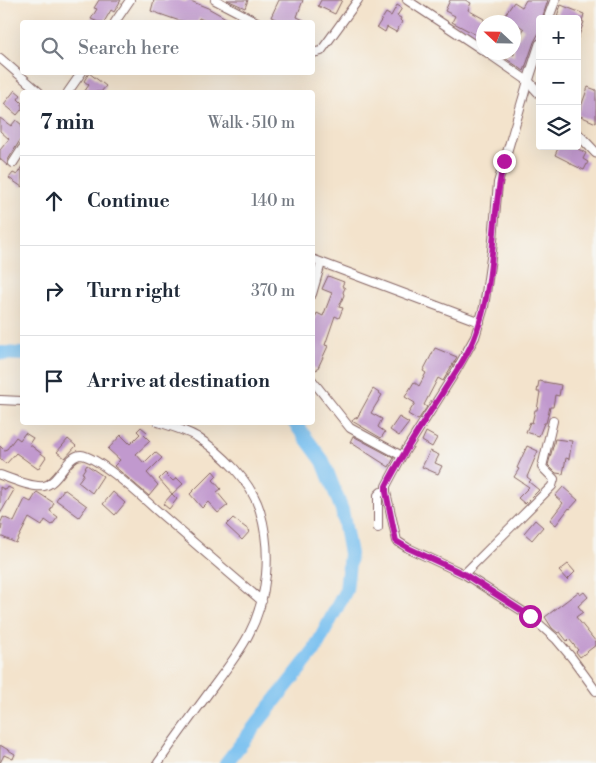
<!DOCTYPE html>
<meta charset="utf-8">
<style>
body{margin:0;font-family:"Libre Bodoni",serif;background:#f2f2f3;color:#1f2937}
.controls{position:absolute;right:15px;top:15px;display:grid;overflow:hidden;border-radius:5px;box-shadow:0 5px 20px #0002}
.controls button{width:45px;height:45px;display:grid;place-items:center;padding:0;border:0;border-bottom:1px solid #e0e1e3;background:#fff;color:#1f2937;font:25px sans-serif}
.compass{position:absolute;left:476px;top:15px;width:45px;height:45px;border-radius:50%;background:#fff;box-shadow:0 5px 20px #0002;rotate:292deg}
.stop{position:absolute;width:15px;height:15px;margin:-11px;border:4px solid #b5179e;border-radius:50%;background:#fff}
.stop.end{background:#b5179e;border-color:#fff;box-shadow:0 1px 5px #0008}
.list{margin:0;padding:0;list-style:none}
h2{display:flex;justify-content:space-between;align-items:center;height:65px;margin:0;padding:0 20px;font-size:21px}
h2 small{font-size:16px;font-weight:400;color:#747a83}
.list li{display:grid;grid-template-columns:32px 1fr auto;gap:15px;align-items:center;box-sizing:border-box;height:90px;padding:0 20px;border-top:1px solid #e0e1e3}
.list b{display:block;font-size:19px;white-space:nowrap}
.list em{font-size:16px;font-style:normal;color:#747a83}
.icon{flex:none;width:28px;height:28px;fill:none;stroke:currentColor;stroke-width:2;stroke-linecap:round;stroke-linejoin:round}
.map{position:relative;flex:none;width:596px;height:763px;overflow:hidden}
.search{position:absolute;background:#fff;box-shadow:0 5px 20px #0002;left:20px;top:20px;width:295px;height:55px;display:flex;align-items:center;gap:12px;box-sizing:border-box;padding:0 18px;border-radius:5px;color:#747a83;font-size:19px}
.panel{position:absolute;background:#fff;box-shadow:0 5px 20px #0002;left:20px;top:90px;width:295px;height:335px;border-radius:5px}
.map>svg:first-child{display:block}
</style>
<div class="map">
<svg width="596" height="763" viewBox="0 0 596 763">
<rect width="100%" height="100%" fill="#f6f6f2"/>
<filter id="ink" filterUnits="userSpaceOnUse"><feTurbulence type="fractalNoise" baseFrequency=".02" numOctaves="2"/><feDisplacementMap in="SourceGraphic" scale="10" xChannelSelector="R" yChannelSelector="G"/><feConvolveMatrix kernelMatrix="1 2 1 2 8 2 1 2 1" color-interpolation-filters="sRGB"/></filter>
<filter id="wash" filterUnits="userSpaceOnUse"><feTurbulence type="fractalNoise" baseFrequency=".0096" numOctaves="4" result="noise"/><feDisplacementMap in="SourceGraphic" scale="20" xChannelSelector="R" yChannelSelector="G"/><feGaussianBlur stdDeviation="1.12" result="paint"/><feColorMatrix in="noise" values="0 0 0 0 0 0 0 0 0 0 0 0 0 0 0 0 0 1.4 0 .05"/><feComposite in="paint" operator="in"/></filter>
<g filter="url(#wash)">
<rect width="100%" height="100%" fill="#f3e3cc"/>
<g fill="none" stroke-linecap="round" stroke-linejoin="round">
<path stroke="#78c0f0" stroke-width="14" d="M0,353L22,354
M226,763L314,651L346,590L350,554L342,510L323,461L294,422"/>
</g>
<g id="blocks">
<path fill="#c199ce" d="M99,0H121L114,12L111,10L104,22H98L91,19L97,9L94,8Z
M154,0H179L185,2L188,0L208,8L233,22H208L199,18L198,22H186L177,20L151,11Z
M227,0H248L245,8Z
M279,0H303L297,17L308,22H282L271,17Z
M321,0H342L335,14L318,6Z
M450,0H465L471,3L468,10L484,19V31L480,37L452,22L455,16L445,11Z
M526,0H548L542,19H540V31L534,42L524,71L505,58L509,53L514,55V41L516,42L524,29L514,22H500L514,2L522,7Z
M397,5L402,8L397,16L401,18L400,20L402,22L396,32L387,27L385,32L377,27L386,13L391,16Z
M561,5L584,14L582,21L584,22L578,38L577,19H559L560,17L557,16Z
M89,73L106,86L101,92H84L89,85L84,81Z
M588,87L596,90V123L578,115Z
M15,90L21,95L18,99L22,103V109L17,115L4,104Z
M0,118L11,126L16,120L22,125V137L8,160V166L0,159V150L9,139L0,131Z
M559,146H572L586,153L583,159L588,162L584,170L571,164V163L555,155Z
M22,166V187L9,178L13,173L17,175Z
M328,276L344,282L342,286L345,288L343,292L344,295L339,307L343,308L339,318L335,316L325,345L328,346L317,370L312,367V324L317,313L323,316L332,293L322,289Z
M435,348L457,357L443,381L438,378L424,405L427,407L418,420L408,414L415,403L405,397L414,382L419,386L426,373L423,371Z
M539,381L561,385L559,396L555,395L553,407H550L546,423H544L539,436L526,432L530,422L532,423L535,410H537L540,392H537Z
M373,389L382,395L371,413L382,419L378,427L385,432L381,438L352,421L355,417L357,418Z
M399,417L409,423L399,436L390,430Z
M141,427L147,432L144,435L150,441L136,454L144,463L155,452L162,458L147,473L158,485L149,496L114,466L120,460L108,449L121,435L130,444L140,434L137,431Z
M426,432L437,438L432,447L422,441Z
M25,433L33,438L29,444L46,457L38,469L16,453L6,464L0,459V446L4,450L7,449L16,437L20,440Z
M353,436L394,458L389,467L350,442Z
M68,439L76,446L65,458L57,452Z
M555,439L572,441L569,459L566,458L563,474L556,473L548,465Z
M527,446L538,451L527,477L531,480L529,482L539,490L525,504L518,498L529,487L514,477L519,469L517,468Z
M430,451L439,455L435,463L442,466L438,474L422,467Z
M87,465L103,476L92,493L78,482L84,474L82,473Z
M213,471L217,476L213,480L221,489L217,492L228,505L218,513L208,502L202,508L190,494Z
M165,473L173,481L177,478L183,484L172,494L159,479Z
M0,487L6,490L8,487L14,490L0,514Z
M563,487L578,500L570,509L569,508L556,525L550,520L563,503L555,496Z
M64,489L87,506L79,517L56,500Z
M37,492L54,503L50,511L58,517L52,525L45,520L42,526L29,518L16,543L0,536L2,525L0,524L3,517L14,522L25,499L31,502Z
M113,492L125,503L115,515L103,504Z
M172,494L177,499L169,509L163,504Z
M233,518L250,531L242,540L226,525Z
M535,520L543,527L532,540L524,533Z
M568,564L575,572L567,580L559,571Z
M578,592L580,595L584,592L588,597L578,606L583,612L576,617L596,642V645L580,657L576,652L578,650L569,639L567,641L560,632L558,633L552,628L545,617Z
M0,745L15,754L13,759L4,755L0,763Z"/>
</g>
</g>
<g filter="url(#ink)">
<use href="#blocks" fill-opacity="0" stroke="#856463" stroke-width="1"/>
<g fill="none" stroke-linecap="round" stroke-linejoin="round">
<defs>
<path id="minor" d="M215,0L257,22
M407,0L484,51
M115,22L130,0
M486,52L528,81L498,183L492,251L484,307L475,337L456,371L402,456L386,486V492L397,541L408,548L464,574L530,616L556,639L572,658L596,691
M312,53L321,51L358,0
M0,58L39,92
M68,92L82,72
M13,163L22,149
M312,259L480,322
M312,294L321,263
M312,380L350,428L402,456
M0,400L22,401
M158,422C170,426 185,430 197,437C222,453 251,481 260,511C272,552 268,598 248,636C239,653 227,668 216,683C196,710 177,736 158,763
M0,475C11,479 33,488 44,486C59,483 67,455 81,455C101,457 152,507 169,521C200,548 231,575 262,601
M378,528V495L381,492H386
M464,574L552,486L554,479L542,467L553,421"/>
<path id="tertiary" d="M548,19L555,0
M540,44L528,81L540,94
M577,133L596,153"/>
</defs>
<use href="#minor" stroke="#856463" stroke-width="10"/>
<use href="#tertiary" stroke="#856463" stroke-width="11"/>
<use href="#minor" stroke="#fff" stroke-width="8"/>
<use href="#tertiary" stroke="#fff" stroke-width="9"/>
</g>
</g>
<g fill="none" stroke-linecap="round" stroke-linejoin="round" filter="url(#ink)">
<path stroke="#b5179e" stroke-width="6" d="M504,161C490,218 497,281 475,336C468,356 454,374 443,392C423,423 403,453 386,486V492L396,541L408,548L464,574L530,616"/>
</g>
</svg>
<div class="controls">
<button>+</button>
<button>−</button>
<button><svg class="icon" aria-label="layers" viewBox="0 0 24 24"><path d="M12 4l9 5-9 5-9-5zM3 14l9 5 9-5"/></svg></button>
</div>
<svg class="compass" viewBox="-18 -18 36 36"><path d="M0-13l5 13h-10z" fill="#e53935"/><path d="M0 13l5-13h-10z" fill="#747a83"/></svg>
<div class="stop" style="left:530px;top:616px"></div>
<div class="stop end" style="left:504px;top:161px"></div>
<div class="search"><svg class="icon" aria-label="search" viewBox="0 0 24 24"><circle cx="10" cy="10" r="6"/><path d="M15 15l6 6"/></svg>Search here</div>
<section class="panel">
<h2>7 min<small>Walk · 510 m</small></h2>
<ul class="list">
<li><svg class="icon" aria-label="ahead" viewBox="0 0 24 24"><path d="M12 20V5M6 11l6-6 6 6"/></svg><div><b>Continue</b></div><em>140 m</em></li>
<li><svg class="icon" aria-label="right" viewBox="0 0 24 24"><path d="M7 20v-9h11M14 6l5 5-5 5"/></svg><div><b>Turn right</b></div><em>370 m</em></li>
<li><svg class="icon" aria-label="arrive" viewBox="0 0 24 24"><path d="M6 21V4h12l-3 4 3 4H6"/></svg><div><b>Arrive at destination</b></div></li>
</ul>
</section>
</div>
